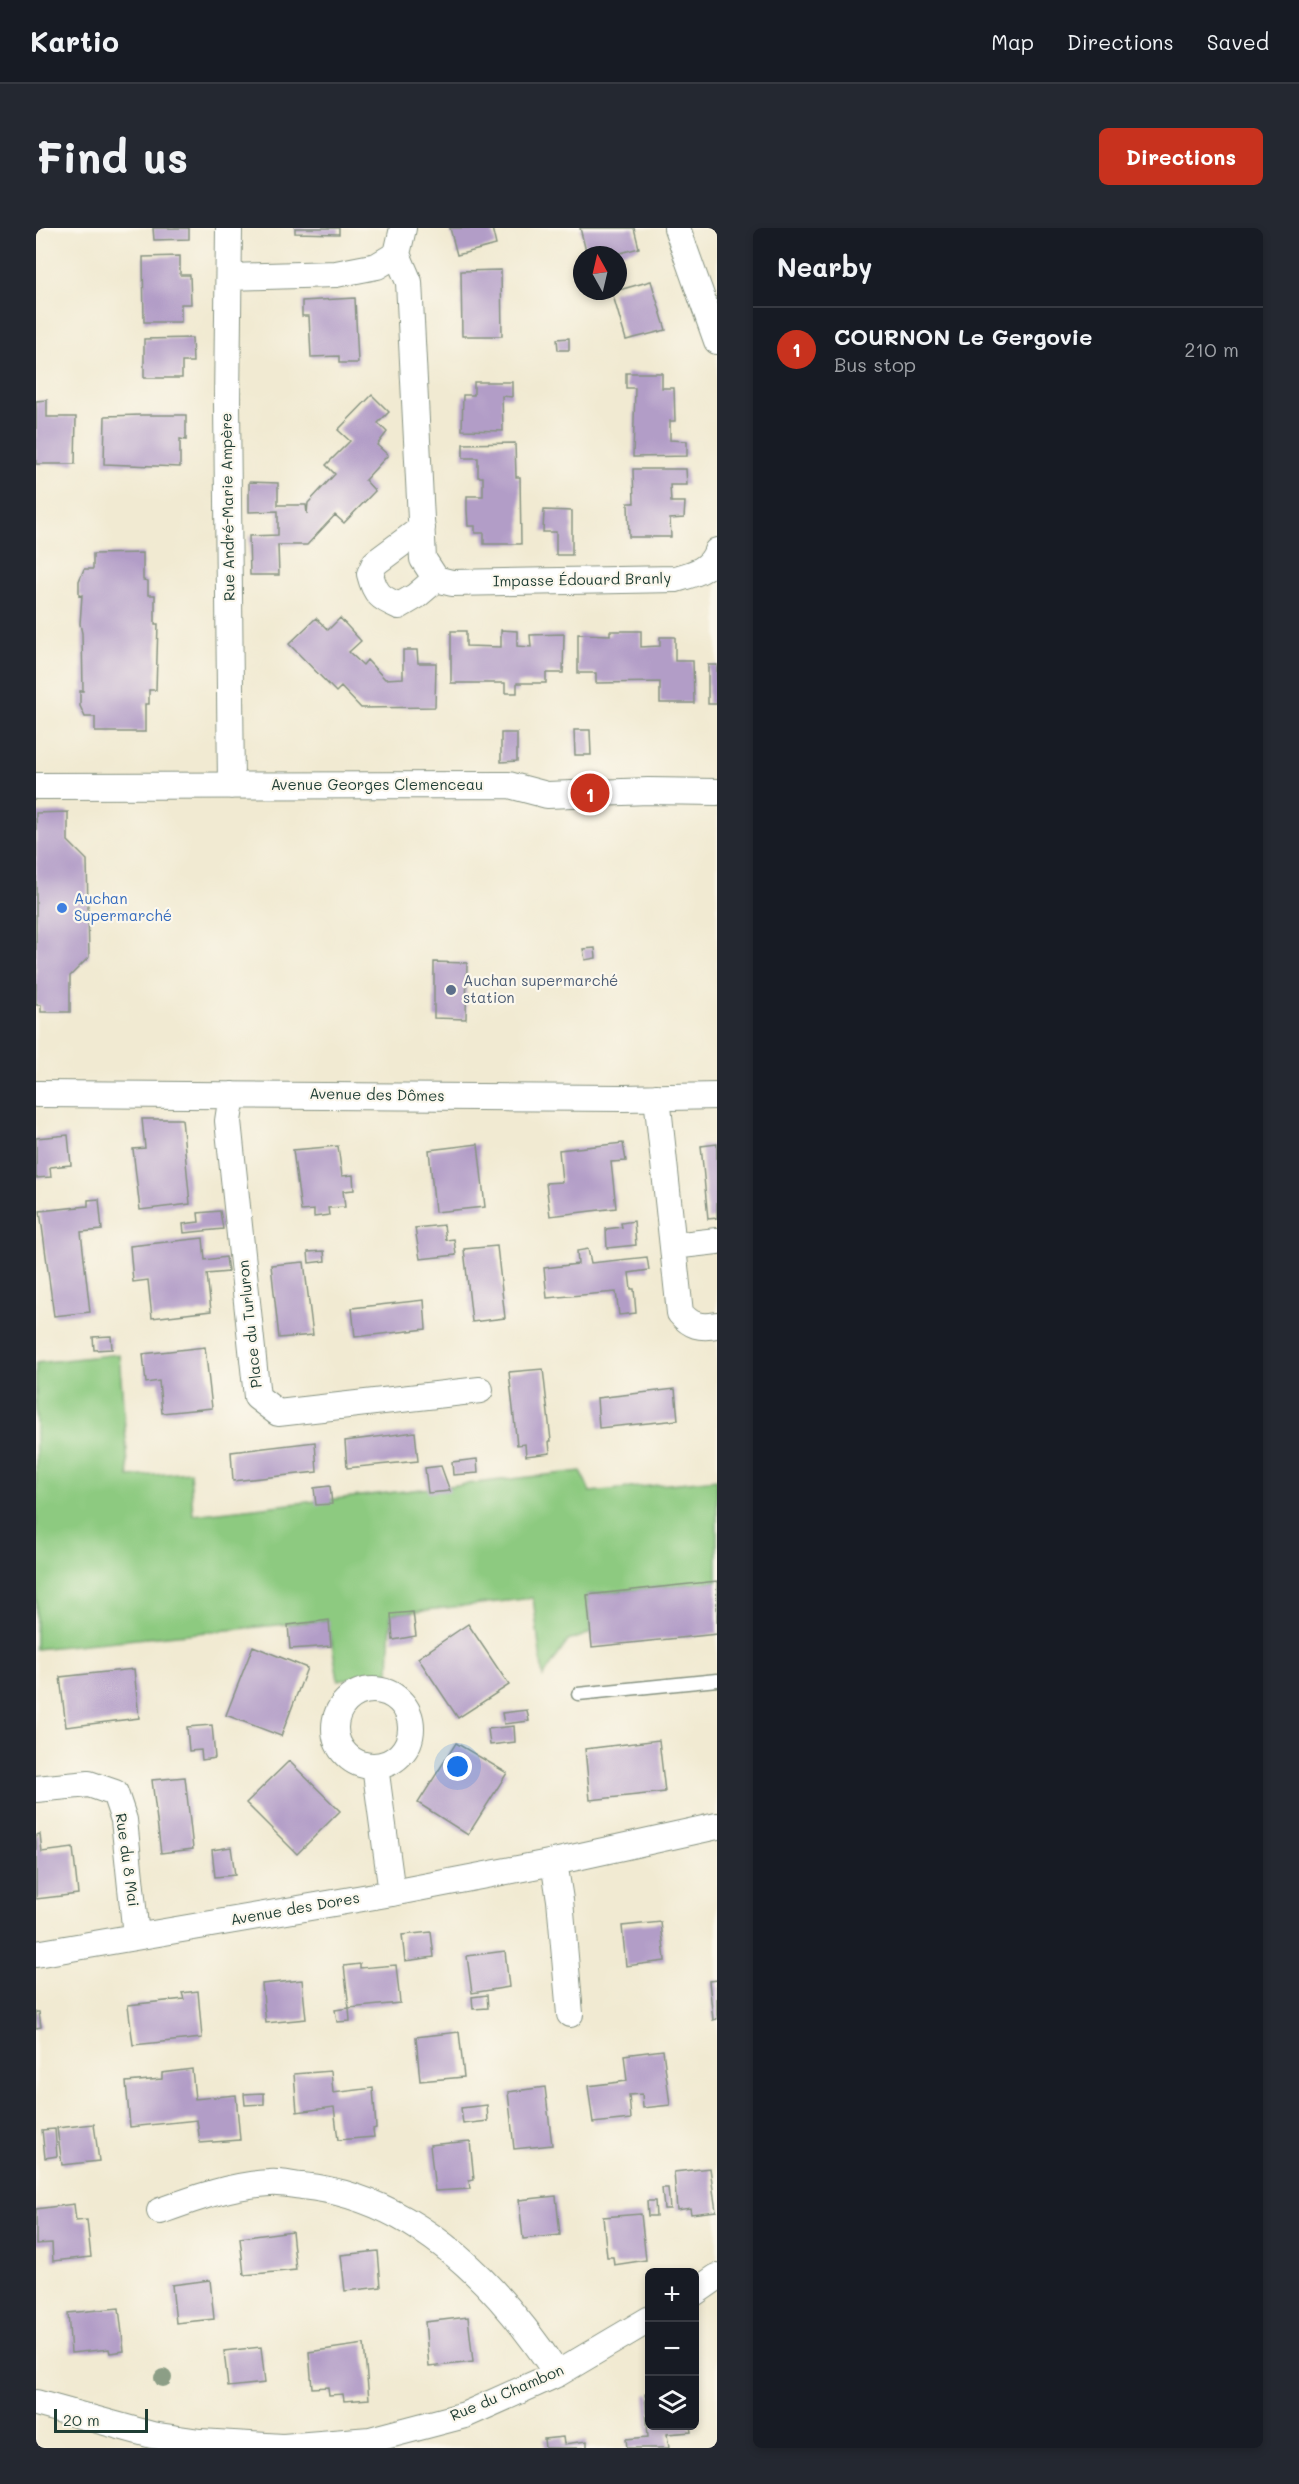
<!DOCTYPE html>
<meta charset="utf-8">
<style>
body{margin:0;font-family:Mali,sans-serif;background:#242831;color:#f1f3f6}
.controls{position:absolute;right:18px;bottom:18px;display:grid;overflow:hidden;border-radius:9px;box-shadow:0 3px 9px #0003}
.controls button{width:54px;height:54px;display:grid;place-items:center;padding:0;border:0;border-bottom:2px solid #363941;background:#171b24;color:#f1f3f6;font:30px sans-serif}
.compass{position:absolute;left:537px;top:18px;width:54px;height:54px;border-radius:50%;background:#171b24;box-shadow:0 3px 9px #0003;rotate:352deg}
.scale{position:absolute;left:18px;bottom:15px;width:94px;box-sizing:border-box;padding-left:6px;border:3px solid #1f3d34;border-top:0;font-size:16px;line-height:21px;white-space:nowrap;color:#1f3d34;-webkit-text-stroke:4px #fbf7ec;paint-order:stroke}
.you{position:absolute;left:422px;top:1539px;width:21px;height:21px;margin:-15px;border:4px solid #fff;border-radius:50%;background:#1a73e8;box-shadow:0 0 0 9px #1a73e833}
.badge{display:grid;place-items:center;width:39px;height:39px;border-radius:50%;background:#c8321e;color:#fff;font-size:20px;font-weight:700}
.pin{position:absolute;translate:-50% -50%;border:3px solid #fff;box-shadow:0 2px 6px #0006}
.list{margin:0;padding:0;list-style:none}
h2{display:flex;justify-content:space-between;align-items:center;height:78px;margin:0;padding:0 24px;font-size:26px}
h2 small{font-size:20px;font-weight:400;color:#9ea1a6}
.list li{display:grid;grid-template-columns:39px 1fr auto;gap:18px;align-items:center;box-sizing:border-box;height:84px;padding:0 24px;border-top:2px solid #363941}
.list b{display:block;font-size:22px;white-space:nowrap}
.list p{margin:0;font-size:20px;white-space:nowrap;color:#9ea1a6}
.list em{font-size:20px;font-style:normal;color:#9ea1a6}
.icon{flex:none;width:33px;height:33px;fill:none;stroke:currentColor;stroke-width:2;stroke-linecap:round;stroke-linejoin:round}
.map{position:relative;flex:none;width:681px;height:2220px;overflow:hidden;border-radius:9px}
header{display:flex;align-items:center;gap:36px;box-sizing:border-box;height:84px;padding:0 30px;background:#171b24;border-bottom:2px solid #363941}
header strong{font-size:28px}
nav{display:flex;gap:33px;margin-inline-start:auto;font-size:21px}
.intro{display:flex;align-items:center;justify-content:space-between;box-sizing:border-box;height:144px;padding:0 36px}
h1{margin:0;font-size:42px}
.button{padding:15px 27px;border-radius:9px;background:#c8321e;color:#fff;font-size:21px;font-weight:700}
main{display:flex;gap:36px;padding:0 36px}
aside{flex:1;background:#171b24;border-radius:9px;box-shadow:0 3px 9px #0003}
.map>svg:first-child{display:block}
</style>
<header>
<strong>Kartio</strong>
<nav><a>Map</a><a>Directions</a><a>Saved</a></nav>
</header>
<div class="intro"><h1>Find us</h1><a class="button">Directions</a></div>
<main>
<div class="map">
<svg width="681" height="2220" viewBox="0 0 681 2220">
<rect width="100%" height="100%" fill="#fbf7ec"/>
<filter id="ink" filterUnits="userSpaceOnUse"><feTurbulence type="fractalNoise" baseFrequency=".0167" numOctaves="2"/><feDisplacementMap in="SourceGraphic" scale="12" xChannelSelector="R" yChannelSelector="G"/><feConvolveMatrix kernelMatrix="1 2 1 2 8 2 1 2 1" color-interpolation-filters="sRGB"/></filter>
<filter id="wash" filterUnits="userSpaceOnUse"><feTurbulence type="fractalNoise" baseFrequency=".008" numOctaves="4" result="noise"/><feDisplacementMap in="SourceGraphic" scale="24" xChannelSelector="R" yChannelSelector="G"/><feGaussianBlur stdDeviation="1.35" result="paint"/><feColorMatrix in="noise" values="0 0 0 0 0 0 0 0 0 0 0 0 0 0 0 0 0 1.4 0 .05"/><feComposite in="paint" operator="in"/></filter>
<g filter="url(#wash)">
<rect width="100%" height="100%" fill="#f1ead2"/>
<path fill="#8dca80" stroke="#56845a" stroke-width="1.5" d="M83,1126L93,1249L154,1244L157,1287L545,1243L554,1264L681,1251V1353L551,1367L555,1405L532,1413L507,1449L497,1370L355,1386L353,1445L302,1452L292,1392L0,1421V1135Z"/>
<g id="blocks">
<path fill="#b29dc7" d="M117,0H153V11L118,12Z
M259,0H303V6L259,5Z
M414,0H456L460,17L421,27Z
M544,0H598L603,20L577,27H551Z
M144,28V47H154L155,76H145V94H108L107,29Z
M465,42L466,108H426L425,43Z
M615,53L630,102L590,112L576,64Z
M319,70L322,135H303V128L275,129L273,88H266V73Z
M156,110L157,134H146V150H108V111Z
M533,110V122H522L521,111Z
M590,145H626V160H638L639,193H634V212L651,213V228L597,229L599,160H590Z
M438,154H476V169L466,168L467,203L426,202L427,167H438Z
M336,167L353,184L342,195L351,204L341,217L352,227L329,252L339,263L308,295L299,287L271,317H242L243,347H214L213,308L242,307V283L213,284V254L242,255V277H270L271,286L272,275L299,246L290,237L314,213L302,202Z
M11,172V189H40L39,236H0V173Z
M106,187H150V212L144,211V239L68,236L69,188Z
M479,215L480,249H484L485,316H448V305H439V298H432L431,282V268H447V249H442V230H427V216Z
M597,241H650L651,257H634L635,274H649L648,290L634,291L635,309H593L592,275H598Z
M508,282L536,283V327H520V304H507Z
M107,325V352L112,353V367H119V396H122L120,462H113V476H109V504H59V489H49L44,478V463H47L46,405L44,396L46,367L43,368V353L48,341H57V326Z
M280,390L292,402L304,390L325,413L313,424L327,437L331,432L349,451L367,450V422H381L382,435H400L399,479L325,480L305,459L300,464L253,416Z
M465,402L481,403V418L495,419L494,407L528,406L527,445H510V455H481V465H469V455H415V403H430V418L465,419Z
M574,403H605V419L624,418V409H639V433H657L658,475H624V454L560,455V445H542V406L574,407Z
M672,437H681V476H672Z
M538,502H554L555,527H539Z
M465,505H481V533L465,534Z
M32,584V613L51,632L53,729L34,748V784H5V777H0V585Z
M559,720L560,730L549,732L547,721Z
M398,734L431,735L430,791L398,790Z
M106,891H146L154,976L104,982L97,921L109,920Z
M32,907L35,937L14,939L15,949L0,950V910Z
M587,915L590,933L575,934L580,980L514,988L510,955L526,954L523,922Z
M442,916L449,979L399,984L393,922Z
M681,916V990L672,991L665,918Z
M302,918L306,948L317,947L318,962L307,963L309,979L292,980L293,987L278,989V982L265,983L257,922Z
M63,971L66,1002L45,1004L54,1084L18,1088L4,983L52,978V972Z
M184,983L187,1001L148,1005L147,996L163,994L162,985Z
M598,993L600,1017L571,1020L570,1001L586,999L585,995Z
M408,997L410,1012L418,1011L420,1027L384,1031L379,1000Z
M167,1010L169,1032L190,1029L192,1044L171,1046L175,1083L116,1090L112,1052L97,1054L94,1018Z
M461,1018L469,1090L436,1094L428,1021Z
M552,1021L555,1035L611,1029L613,1042L593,1045L595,1061H598L600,1085L583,1087L580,1064L511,1070L508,1040L542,1036L541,1023Z
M288,1023L289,1033L273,1035L272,1024Z
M268,1034L277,1107L243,1110L235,1037Z
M388,1072L390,1101L319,1109L316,1080Z
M75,1108L76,1121L58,1122L57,1109Z
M169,1119L176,1180L126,1185L123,1153L110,1155L107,1126Z
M507,1141L515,1213H513L514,1225L490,1228L489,1216L481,1217L473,1144Z
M639,1161L642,1192L563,1200L561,1170Z
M379,1204L382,1233L311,1240L309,1213Z
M279,1214L281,1244L197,1253L195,1224Z
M441,1231L442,1245L417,1247L416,1234Z
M405,1238L414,1263L392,1265L389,1240Z
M294,1258L296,1276L280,1277L278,1260Z
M681,1353V1406L556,1419L551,1367Z
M377,1384L380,1408L357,1412L355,1386Z
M293,1392L295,1418L254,1421L252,1397Z
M432,1396L473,1457L422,1490L382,1430Z
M217,1418L271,1440L245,1508L190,1487Z
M98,1441L103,1490L30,1499L24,1449Z
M491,1482L493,1493L468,1496L466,1485Z
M176,1497L179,1530L166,1532L165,1522L153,1523L151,1499Z
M478,1498L479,1514L454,1517L452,1501Z
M623,1512L629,1564L554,1572L549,1521Z
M420,1515L471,1545L432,1607L382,1575Z
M253,1533L304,1583L261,1626L210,1575Z
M149,1549L157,1621L125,1625L116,1552Z
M4,1606L6,1624L37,1620L42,1666L0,1671V1607Z
M195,1619L199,1647L179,1649L176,1622Z
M625,1694L629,1733L590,1738L586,1698Z
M395,1704L398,1729L369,1733L366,1707Z
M469,1723L473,1759L436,1765L431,1728Z
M324,1736V1740L360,1737L364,1775L313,1780L308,1738Z
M266,1752L270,1791L230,1795L226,1756Z
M681,1752V1791L677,1792L673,1753Z
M162,1763L166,1810L97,1817L92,1777L148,1771L146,1765Z
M451,1767L452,1780L437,1781L436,1769Z
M313,1780L314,1793L301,1794L299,1782Z
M0,1784H3L5,1799L0,1800Z
M423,1804L428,1849L384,1853L380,1809Z
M627,1822L634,1877L607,1880L606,1866L593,1867L595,1891L557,1895L552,1858L591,1853L588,1827Z
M156,1841L159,1871L200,1867L204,1912L164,1915L161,1892L94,1899L90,1854L126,1851V1845Z
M295,1843L297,1865L337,1860L340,1900L337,1901L338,1909L302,1912L298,1879L261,1884L258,1846Z
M509,1859L516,1917L478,1921L472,1864Z
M228,1865V1876L209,1877L208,1866Z
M451,1877L452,1893L427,1896L425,1880Z
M58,1896L63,1933L26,1937L21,1900Z
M19,1901L21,1928L9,1930L6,1902Z
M434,1913L438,1952L433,1953L434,1961L399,1963L394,1917Z
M674,1940L680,1983L655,1986L654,1980L641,1982L638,1944Z
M626,1960H632L634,1981H628Z
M520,1968L524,2007L487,2011L483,1972Z
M611,1973H619L620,1988H612Z
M38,1976L40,1993L51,1992L55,2029L17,2033L16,2015L0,2016V1981Z
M605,1986L610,2032L578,2037L577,2029H571L567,1989Z
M256,2003L260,2042L208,2047L204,2010Z
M342,2023L345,2059L309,2063L305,2027Z
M174,2052L178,2091L140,2095L136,2057Z
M83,2080L88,2123L74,2125L73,2121L35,2125L32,2085Z
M432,2089L437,2134L393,2139L389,2094Z
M328,2116L333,2171L308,2173L307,2166L293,2167L292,2159L276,2160L273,2124Z
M225,2119L229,2155L192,2159L188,2123Z
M614,2165V2198H654L655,2204L631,2206L633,2220H591L590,2211L612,2209L609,2166Z
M527,2209L528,2216L551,2213V2220H509L508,2211Z"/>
</g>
</g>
<g filter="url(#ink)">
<use href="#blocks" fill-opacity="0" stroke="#889483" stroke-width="1.5"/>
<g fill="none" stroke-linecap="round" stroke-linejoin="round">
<defs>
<path id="service" d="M542,1466L681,1452"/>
<path id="minor" d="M193,0L191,176L195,558
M641,0L681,113
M361,26L373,54L387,331L400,351L416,355L640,351C657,346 675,342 681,323
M193,49L300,46L341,38L361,26L367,0
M386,300L339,335L334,346C339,366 344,370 363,378L380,368L400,351
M0,558L473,557L511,567L612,563L681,564
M0,866L588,870L681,868
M196,867L192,893L221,1169L242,1185L444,1162
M621,869L644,1085C655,1098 664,1100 681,1097
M637,1018L681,1013
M299 1500a38 38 0 1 1 76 0a38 38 0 1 1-76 0Z
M339,1538L356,1665
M0,1561L53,1556L79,1565L88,1592L100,1708
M518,1634L524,1672L534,1786
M0,1726L356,1665L518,1634L681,1598
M124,1983C160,1970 195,1957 234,1955C244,1954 255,1957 266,1958C379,1969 462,2056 521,2146
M658,2065L681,2049
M0,2175L116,2207L164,2214L247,2219L334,2212L429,2187L521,2146L614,2091"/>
</defs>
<use href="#service" stroke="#889483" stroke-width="15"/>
<use href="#minor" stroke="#889483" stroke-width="28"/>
<use href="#service" stroke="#fff" stroke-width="12"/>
<use href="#minor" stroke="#fff" stroke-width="26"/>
</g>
<circle fill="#8c9e86" cx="127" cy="2150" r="9"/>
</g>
<circle fill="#3f7fe0" stroke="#fbf7ec" stroke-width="2" cx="26" cy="680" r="6"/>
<circle fill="#5c6f8a" stroke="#fbf7ec" stroke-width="2" cx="415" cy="762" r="6"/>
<g text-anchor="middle" stroke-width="4.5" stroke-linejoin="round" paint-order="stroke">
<g font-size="15" fill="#1f3d34" stroke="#fbf7ec">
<text transform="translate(192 279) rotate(-91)" y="5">Rue André-Marie Ampère</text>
<text transform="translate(546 352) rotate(-1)" y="5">Impasse Édouard Branly</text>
<text x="341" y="562">Avenue Georges Clemenceau</text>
<text transform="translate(341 867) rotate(1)" y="5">Avenue des Dômes</text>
<text transform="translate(214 1096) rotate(-96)" y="5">Place du Turluron</text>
<text transform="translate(91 1632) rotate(82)" y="5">Rue du 8 Mai</text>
<text transform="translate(259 1681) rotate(-10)" y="5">Avenue des Dores</text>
<text transform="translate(471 2165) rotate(-23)" y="5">Rue du Chambon</text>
</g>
<g font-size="15" fill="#366cbe" stroke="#fbf7ec" text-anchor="start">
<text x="38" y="676">Auchan<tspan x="38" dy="17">Supermarché</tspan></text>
</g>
<g font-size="15" fill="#4e5e75" stroke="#fbf7ec" text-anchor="start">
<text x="427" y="758">Auchan supermarché<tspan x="427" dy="17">station</tspan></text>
</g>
</g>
</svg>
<div class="controls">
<button>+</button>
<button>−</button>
<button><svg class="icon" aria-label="layers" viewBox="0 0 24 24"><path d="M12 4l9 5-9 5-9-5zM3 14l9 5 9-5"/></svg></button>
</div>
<svg class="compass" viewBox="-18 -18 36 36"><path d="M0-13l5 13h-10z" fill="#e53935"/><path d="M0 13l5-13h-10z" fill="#9ea1a6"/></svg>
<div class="scale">20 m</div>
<div class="you"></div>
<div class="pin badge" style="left:554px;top:565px">1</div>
</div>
<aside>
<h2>Nearby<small></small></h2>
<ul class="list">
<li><span class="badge">1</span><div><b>COURNON Le Gergovie</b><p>Bus stop</p></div><em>210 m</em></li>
</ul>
</aside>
</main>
